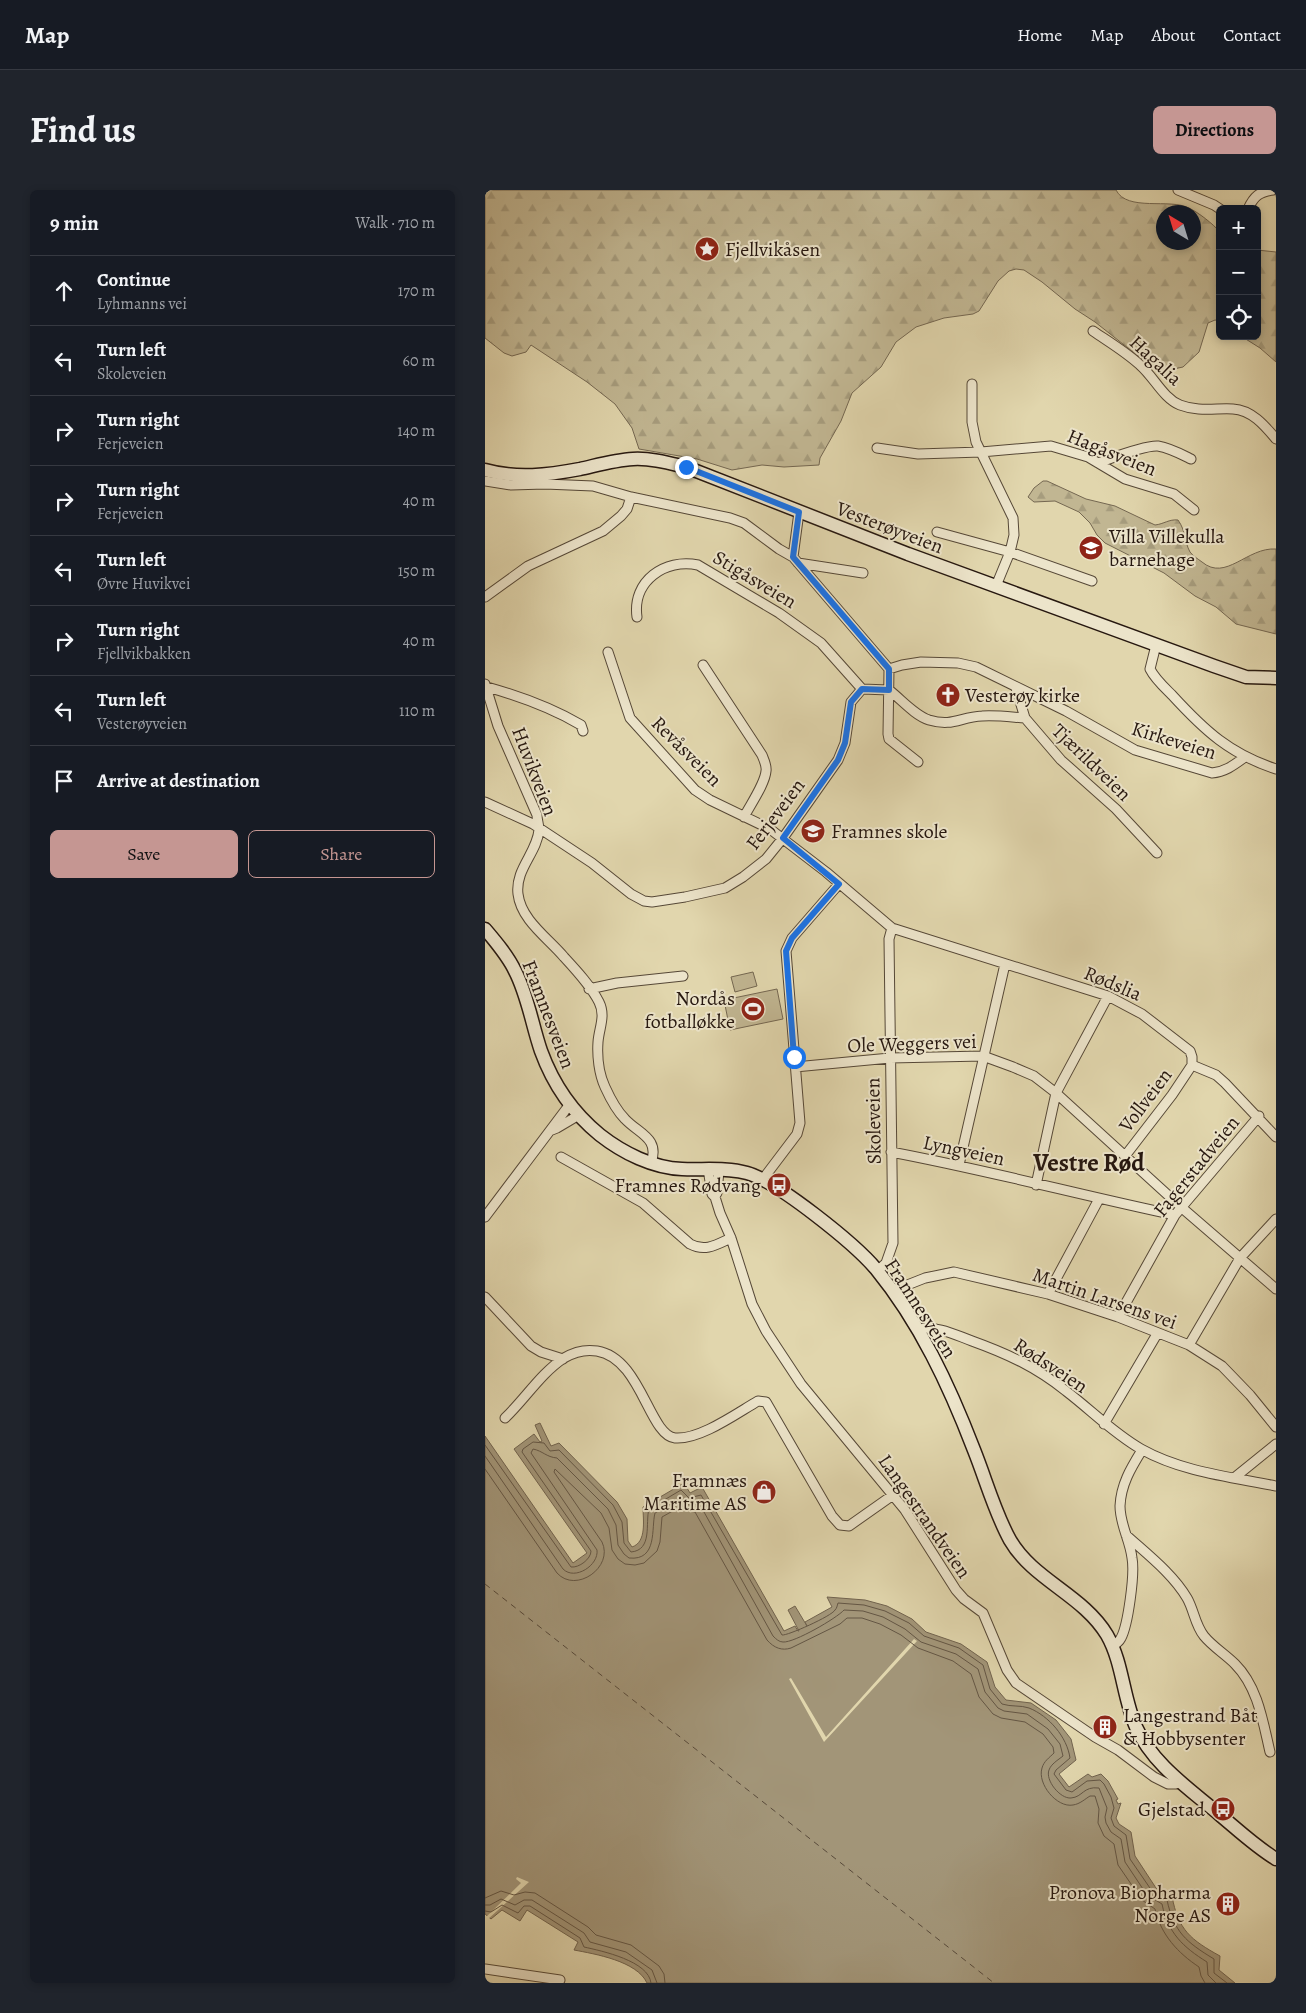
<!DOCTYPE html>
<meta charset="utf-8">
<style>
body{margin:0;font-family:Alegreya,serif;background:#20242c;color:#f1f3f6}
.controls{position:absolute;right:15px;top:15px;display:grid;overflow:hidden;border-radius:8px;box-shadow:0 2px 8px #0003}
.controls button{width:45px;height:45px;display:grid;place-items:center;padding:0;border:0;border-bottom:1px solid #363941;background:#171b24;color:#f1f3f6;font:25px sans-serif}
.compass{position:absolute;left:671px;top:15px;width:45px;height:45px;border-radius:50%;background:#171b24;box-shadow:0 2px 8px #0003;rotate:322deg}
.stop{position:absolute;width:15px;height:15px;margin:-11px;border:4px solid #1a73e8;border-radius:50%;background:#fff}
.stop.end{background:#1a73e8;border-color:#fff;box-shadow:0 1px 5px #0008}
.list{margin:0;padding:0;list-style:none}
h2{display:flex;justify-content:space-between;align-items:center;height:65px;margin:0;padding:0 20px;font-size:21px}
h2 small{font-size:16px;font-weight:400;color:#9ea1a6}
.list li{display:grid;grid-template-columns:32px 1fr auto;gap:15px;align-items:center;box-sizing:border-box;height:70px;padding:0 20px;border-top:1px solid #363941}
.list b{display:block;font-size:19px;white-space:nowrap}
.list p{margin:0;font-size:16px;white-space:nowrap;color:#9ea1a6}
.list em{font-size:16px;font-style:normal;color:#9ea1a6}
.actions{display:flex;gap:10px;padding:15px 20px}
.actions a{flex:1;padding:11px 0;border:1px solid #c59692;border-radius:8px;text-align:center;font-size:18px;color:#c59692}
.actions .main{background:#c59692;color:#111}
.icon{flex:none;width:28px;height:28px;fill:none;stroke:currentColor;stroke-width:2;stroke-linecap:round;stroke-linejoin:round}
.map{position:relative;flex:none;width:791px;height:1793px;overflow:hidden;border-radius:8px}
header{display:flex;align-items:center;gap:30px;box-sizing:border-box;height:70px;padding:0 25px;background:#171b24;border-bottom:1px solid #363941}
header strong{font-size:24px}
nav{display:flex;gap:28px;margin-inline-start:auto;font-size:18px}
.intro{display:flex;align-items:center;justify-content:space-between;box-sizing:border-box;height:120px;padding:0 30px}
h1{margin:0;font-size:35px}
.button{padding:12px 22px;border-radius:8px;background:#c59692;color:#111;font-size:18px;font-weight:700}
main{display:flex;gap:30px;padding:0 30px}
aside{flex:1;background:#171b24;border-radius:8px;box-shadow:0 2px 8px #0003}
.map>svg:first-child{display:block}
</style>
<header>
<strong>Map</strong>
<nav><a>Home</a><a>Map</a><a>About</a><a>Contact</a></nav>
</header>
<div class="intro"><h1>Find us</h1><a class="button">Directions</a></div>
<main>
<aside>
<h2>9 min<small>Walk · 710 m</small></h2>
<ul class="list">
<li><svg class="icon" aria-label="ahead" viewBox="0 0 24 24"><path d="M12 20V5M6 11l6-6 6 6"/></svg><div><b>Continue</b><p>Lyhmanns vei</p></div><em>170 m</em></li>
<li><svg class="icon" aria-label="left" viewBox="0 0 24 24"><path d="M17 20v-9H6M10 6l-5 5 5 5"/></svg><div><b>Turn left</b><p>Skoleveien</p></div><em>60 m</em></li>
<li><svg class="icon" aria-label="right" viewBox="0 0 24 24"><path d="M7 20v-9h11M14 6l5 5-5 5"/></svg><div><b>Turn right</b><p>Ferjeveien</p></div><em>140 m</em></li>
<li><svg class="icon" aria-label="right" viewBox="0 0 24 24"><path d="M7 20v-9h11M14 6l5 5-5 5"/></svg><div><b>Turn right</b><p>Ferjeveien</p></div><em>40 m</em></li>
<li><svg class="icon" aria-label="left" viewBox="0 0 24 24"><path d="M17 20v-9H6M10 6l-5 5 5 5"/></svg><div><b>Turn left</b><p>Øvre Huvikvei</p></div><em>150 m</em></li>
<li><svg class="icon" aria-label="right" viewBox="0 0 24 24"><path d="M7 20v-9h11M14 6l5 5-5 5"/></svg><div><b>Turn right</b><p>Fjellvikbakken</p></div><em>40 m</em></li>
<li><svg class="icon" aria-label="left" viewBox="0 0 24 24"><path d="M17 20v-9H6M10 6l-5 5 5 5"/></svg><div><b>Turn left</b><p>Vesterøyveien</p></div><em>110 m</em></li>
<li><svg class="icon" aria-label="arrive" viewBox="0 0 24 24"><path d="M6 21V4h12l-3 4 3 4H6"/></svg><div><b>Arrive at destination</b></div></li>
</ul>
<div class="actions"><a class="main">Save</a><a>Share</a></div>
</aside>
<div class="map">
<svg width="791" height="1793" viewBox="0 0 791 1793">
<defs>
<pattern id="forest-firs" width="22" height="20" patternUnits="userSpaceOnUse" patternTransform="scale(1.25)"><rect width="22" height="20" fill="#c1b692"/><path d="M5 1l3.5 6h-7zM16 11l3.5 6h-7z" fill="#a69c7d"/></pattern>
</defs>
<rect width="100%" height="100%" fill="#e1d6ad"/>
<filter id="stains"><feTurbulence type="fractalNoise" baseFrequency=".004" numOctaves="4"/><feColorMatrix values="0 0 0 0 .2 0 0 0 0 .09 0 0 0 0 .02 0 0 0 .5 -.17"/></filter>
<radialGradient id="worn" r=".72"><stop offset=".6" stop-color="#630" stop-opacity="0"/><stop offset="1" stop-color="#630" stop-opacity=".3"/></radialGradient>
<path fill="url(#forest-firs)" stroke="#746751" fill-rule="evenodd" d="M0,0H631C642,22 685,8 704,18C714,23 727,33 735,42V131L730,130L723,133L714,162L698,177L684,180L662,173L610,132L590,119L557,92L539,80L531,79L524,81L513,91L494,121L488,124L459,128L431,137L411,152L396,177L367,203L356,231L335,268L334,275L299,277L277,275L247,280L212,269L154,259L147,238L130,214L102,192L46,155L41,162L27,166L19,163L0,148ZM708,22V52H678V22Z
M772,60L791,62V172L775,158L756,146H772Z
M558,291H562L601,309L630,316L670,335C679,334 684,329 693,330C701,341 699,351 705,362C708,366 713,369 717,372C741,392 762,357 791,359V444L751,434L731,417L710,406L679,383L620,353L612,345L605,333L594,322L570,311L549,312L543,307L549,298Z"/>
<path fill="#c1b692" stroke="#746751" d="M268,782L272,796L250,802L246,787Z
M292,799L298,829L245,840L239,810Z"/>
<path fill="#a29578" stroke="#71634e" d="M55,1233L66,1256L74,1253L132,1312L142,1329L143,1351L147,1357C162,1352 158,1330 158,1317L199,1293L205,1303L217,1297L299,1441L310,1436L313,1441H314L303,1420L310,1416L322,1436L320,1432L347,1417L342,1407L380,1410L402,1416L427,1429L441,1442L476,1454L502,1472L510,1497L521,1510L546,1513L571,1530L586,1549L591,1570L574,1584L584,1597L603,1584L607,1587L616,1584L623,1591L633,1609L631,1610L633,1614L636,1613L631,1628L634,1634L646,1642L650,1666L671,1698L687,1706C693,1740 706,1750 735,1766L734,1780L750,1793H162C152,1771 110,1764 89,1760L93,1752L42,1720L35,1731L17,1720L6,1729L0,1724V1246L88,1373L102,1363L29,1259L49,1244L55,1252L57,1251L50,1235Z"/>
<path fill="#e1d6ad" d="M429,1449L432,1451L339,1552L304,1489L306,1488L341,1547Z
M32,1687L44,1692L2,1730L0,1728L36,1693L31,1689Z"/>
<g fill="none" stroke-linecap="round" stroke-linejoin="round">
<path stroke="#645644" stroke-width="1" d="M0,1255L86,1377C94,1378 106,1369 106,1361L37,1262L38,1259L48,1252L59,1253L65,1261L74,1260L128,1315L137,1332L139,1353L146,1362C168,1360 160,1333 164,1319L196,1300L204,1308L216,1305L297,1445C302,1446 347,1426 350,1420C352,1418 352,1416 353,1413L379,1415L400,1421L424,1433L439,1446L474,1458L498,1475L505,1499L517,1514C526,1517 536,1515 544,1518C564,1526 582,1547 585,1568L571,1580L569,1584L581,1600L587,1602L602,1591L615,1590L619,1594L626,1607L629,1618L626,1628L629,1636L641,1645L645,1669L667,1701L682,1710C689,1742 701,1752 729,1769V1783L742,1793
M0,1266L78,1379C90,1391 114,1375 112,1360L46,1263L48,1259C58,1261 61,1267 72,1268L123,1319L131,1335L133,1355L139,1364L144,1368C173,1371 166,1338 170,1323L194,1309L203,1314L214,1313L288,1446C291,1449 294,1452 298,1452C309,1453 352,1428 359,1420L378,1421L398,1427L420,1439L436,1452L471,1464L493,1479L500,1502L513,1518L519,1521L542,1524L563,1539L575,1554L578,1566C573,1570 566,1574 564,1580C560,1590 575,1609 586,1608C598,1607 598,1596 614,1598L622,1618L620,1627L621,1633L626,1642L636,1649L640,1672L662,1705L677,1714C683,1743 698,1757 722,1772L723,1785L731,1793
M0,1279L72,1383C91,1404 129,1377 117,1352L69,1282L70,1279L116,1323L124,1338L127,1360L133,1369L140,1374L150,1375L159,1373L172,1361L175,1352L177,1327L193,1318L210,1322L282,1450C289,1458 297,1461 306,1458L355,1434L362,1428H377L395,1434L416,1445L433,1458L468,1471L486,1484L494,1507L508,1524L516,1528L540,1532L558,1544L568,1557L569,1563C564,1568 559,1571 557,1578C552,1594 572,1618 588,1615C595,1614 600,1609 605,1606H610L614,1619L613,1633L619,1646L629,1654L633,1675L657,1710L670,1719C676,1745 693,1763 714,1777L716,1786L720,1793
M0,1708L16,1701L29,1705L40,1702L50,1703L103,1737L111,1745L146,1755L174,1776L179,1784L180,1793
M0,1715H5L16,1709L30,1715L39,1710H47L99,1743L105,1752L141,1762L167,1780L172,1793
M0,1721L6,1722L17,1715L33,1723L39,1716H45L95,1748L99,1757C117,1761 164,1771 166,1793"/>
<path stroke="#584a3a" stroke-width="1" stroke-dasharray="6 5" stroke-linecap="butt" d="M0,1394L509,1793"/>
<defs>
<path id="minor" d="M693,0L729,15L735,19
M763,19C769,6 774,2 788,0
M608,141C624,152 641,162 655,175C669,187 678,208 695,215C713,222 731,218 748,219C767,220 780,236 791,249
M487,194V232L491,252L528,328L529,345L525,362L511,396
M392,258L433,264L496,262L566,256L603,267L640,289L689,304L709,320
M613,273C627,268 659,255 673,256C685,258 696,264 706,269
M0,291L26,295L60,294L108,296L146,307L245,328L259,333L294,359L308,367L404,479L403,544L404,549L433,572
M452,342L525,362L607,391
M308,367L314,322
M313,373L378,383
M0,407L43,376L118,341L136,326L142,319L146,307
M152,427C147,391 180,368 213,375L294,423L336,453L377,499
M671,455L665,479C670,489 679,497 687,505C720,541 745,564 791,579
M123,462L145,528L210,600L225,610L285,639L341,682L407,738L623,806L657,824L705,861L707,867V875L687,905L640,966
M218,475L277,565C279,570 282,576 281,581C280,594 265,615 259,627
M404,479L417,475L436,472L473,473L491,477L581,521L650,560L727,583C740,582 749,575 760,567
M0,494L13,536L52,625C52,630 54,635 54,640C52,663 30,679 33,704C36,730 63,748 79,767C91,780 106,796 114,812C121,826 114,838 113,852C112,866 114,884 120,897C125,908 131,920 140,929C154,944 175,948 166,973
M2,497C34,506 67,518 96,535L98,541
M531,498L540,528L576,570L631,619L672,663
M404,500C416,509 429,525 444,530C468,537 475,527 497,526C511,525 526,527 540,528
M0,612L48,634L107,673L146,704L159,711L167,712L200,707L240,698L258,687L281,669L298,648L353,570L360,553L366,512L377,499L404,500
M104,799L132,793L198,786
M707,875L731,885L740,893L791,947
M310,877L405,868L498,866L528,877L549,886L571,903L696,1017L791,1099
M67,940L72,938L94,925
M406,962C502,980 595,1005 690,1025
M76,967L158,1013L205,1054C220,1062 231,1055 246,1048
M474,975L520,774
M223,979L227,1004L230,1007L235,1023L246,1048L267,1114L281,1141L316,1194L420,1320L471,1400L479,1409L498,1423L522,1480L531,1493L610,1547L633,1560L669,1587L683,1594H691L695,1592
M278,989L312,944L315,933L301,761L307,748L354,694
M551,995L571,903L623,806
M230,1006L232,1003L234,980
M0,1027L85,914
M392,1081L401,1073L408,1053L404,749L407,738
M407,1101L440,1088L469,1082L563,1104L633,1127L704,1155L737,1176L765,1205L791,1237
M563,1104L614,1009
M0,1107L46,1156L56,1162L78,1169
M633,1127L690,1025L774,926
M433,1139C454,1136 468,1144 487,1151C523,1164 551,1177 581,1201C606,1220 628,1243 656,1259C697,1282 746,1287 791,1296
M704,1155L755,1068L791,1029
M20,1228C40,1209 56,1183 79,1168C89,1162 100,1159 112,1161C156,1168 164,1245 190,1248C215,1250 252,1223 273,1211L281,1212L347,1326L355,1335L364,1336L408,1305
M619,1234L672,1144
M749,1288L791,1254
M641,1345C662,1364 688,1384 702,1408C709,1420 710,1435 719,1446C728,1457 740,1464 750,1474C773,1497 778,1532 785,1562
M627,1456C631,1454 634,1452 636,1448C643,1435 650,1384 647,1368C645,1350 635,1335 635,1316C636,1294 646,1278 657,1260
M0,1779L75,1790"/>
<path id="secondary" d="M0,280C32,289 63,285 95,279C113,275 130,270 148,269C166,268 184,273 201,277L423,364L729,476L761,487L791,488
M0,739C11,752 23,766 30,781C43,806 47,835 56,861C68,894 88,923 115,945C138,963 168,978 197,979C218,980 241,977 262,983C292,991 370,1054 391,1079C435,1133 464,1195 489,1260C501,1290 510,1323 525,1350C548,1390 598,1405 622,1445C638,1473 638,1508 651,1537C668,1575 705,1599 735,1625C753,1640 771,1657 791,1669"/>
</defs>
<use href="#minor" stroke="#564837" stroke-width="11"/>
<use href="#secondary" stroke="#271810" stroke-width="15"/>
<use href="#minor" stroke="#ece4ca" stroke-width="9"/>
<use href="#secondary" stroke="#ece4ca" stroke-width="12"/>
</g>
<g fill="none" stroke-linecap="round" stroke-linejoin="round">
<path stroke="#1a73e8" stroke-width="6" d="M201,277L314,322L308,367L404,479V500L377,499L366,512L360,553L353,570L298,648L354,694L307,748L301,761L309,867"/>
</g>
<defs>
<symbol id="sight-disc" viewBox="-11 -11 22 22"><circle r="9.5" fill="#8f2418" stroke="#ece4ca"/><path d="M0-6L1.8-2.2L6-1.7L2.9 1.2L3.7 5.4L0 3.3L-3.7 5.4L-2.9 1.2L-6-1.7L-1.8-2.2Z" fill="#fff"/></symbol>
<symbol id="school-disc" viewBox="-11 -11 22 22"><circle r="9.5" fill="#8f2418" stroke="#ece4ca"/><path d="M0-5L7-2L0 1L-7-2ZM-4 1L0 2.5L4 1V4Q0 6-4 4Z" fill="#fff"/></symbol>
<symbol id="church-disc" viewBox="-11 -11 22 22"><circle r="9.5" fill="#8f2418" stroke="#ece4ca"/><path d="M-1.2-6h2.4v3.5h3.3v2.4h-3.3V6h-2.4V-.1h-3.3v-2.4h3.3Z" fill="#fff"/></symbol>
<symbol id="stadium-disc" viewBox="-11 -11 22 22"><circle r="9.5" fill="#8f2418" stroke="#ece4ca"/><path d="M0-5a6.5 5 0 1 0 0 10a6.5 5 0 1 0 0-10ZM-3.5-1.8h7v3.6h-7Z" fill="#fff"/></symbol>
<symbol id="bus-disc" viewBox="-11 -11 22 22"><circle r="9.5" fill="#8f2418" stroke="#ece4ca"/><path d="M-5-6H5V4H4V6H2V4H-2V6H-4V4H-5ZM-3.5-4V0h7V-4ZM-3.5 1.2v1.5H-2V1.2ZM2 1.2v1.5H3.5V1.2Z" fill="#fff"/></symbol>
<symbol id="shop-disc" viewBox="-11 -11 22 22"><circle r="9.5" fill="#8f2418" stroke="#ece4ca"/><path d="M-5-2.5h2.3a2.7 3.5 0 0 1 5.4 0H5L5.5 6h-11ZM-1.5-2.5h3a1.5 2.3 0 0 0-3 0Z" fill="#fff"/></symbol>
<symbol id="building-disc" viewBox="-11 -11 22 22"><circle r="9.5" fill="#8f2418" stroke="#ece4ca"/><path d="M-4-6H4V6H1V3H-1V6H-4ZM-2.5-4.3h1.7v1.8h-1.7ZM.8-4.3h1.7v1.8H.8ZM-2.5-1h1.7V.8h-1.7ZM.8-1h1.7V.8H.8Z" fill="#fff"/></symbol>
</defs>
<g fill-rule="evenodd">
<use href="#sight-disc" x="208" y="45" width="28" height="28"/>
<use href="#school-disc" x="592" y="344" width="28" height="28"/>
<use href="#church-disc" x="449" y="491" width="28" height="28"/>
<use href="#school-disc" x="314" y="627" width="28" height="28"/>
<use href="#stadium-disc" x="254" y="805" width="28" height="28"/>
<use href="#bus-disc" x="280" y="981" width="28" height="28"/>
<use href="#shop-disc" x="265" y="1288" width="28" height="28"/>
<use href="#building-disc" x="606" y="1523" width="28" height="28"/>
<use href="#bus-disc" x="724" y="1605" width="28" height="28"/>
<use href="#building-disc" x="729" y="1700" width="28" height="28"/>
</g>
<g text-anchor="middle" stroke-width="4" stroke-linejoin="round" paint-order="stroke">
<g font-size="20" fill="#271810" stroke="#ece4ca" text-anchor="start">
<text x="240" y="66">Fjellvikåsen</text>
<text x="624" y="353">Villa Villekulla<tspan x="624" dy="23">barnehage</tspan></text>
<text x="480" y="512">Vesterøy kirke</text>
<text x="346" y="648">Framnes skole</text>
<text x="250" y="815" text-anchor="end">Nordås<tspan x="250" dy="23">fotballøkke</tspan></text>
<text x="276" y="1002" text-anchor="end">Framnes Rødvang</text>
<text x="262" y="1297" text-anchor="end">Framnæs<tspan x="262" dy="23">Maritime AS</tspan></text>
<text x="638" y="1532">Langestrand Båt<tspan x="638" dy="23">&amp; Hobbysenter</tspan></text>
<text x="720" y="1626" text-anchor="end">Gjelstad</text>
<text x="726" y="1709" text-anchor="end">Pronova Biopharma<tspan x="726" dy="23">Norge AS</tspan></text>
</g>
<g font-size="20" fill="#271810" stroke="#ece4ca">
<text transform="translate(671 170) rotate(43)" y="7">Hagalia</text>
<text transform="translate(627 262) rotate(22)" y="7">Hagåsveien</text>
<text transform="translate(405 337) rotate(21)" y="7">Vesterøyveien</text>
<text transform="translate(270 389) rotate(31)" y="7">Stigåsveien</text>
<text transform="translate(689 550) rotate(17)" y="7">Kirkeveien</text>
<text transform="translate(202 561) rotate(45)" y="7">Revåsveien</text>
<text transform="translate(607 572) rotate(44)" y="7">Tjærildveien</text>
<text transform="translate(50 581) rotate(69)" y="7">Huvikveien</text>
<text transform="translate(290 624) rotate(-53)" y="7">Ferjeveien</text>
<text transform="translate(628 793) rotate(23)" y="7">Rødslia</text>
<text transform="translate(64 824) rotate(69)" y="7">Framnesveien</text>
<text transform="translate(427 853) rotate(-2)" y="7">Ole Weggers vei</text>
<text transform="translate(660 910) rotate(-53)" y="7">Vollveien</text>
<text transform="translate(388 931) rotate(-91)" y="7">Skoleveien</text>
<text transform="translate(479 960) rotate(12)" y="7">Lyngveien</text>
<text transform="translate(711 976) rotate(-51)" y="7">Fagerstadveien</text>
<text transform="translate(620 1108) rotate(19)" y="7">Martin Larsens vei</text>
<text transform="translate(436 1118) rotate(57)" y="7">Framnesveien</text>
<text transform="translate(566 1175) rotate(33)" y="7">Rødsveien</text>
<text transform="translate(440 1326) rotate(55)" y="7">Langestrandveien</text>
</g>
<g font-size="25" font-weight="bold" fill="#271810" stroke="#ece4ca">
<text x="604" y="981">Vestre Rød</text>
</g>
</g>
<rect width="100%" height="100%" filter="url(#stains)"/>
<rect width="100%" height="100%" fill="url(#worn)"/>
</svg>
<div class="controls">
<button>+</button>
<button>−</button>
<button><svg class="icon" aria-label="locate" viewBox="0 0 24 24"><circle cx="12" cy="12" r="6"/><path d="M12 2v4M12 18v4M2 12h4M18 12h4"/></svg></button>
</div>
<svg class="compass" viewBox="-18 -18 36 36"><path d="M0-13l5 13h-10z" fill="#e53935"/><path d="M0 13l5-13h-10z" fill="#9ea1a6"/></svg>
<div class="stop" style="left:309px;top:867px"></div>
<div class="stop end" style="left:201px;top:277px"></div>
</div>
</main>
